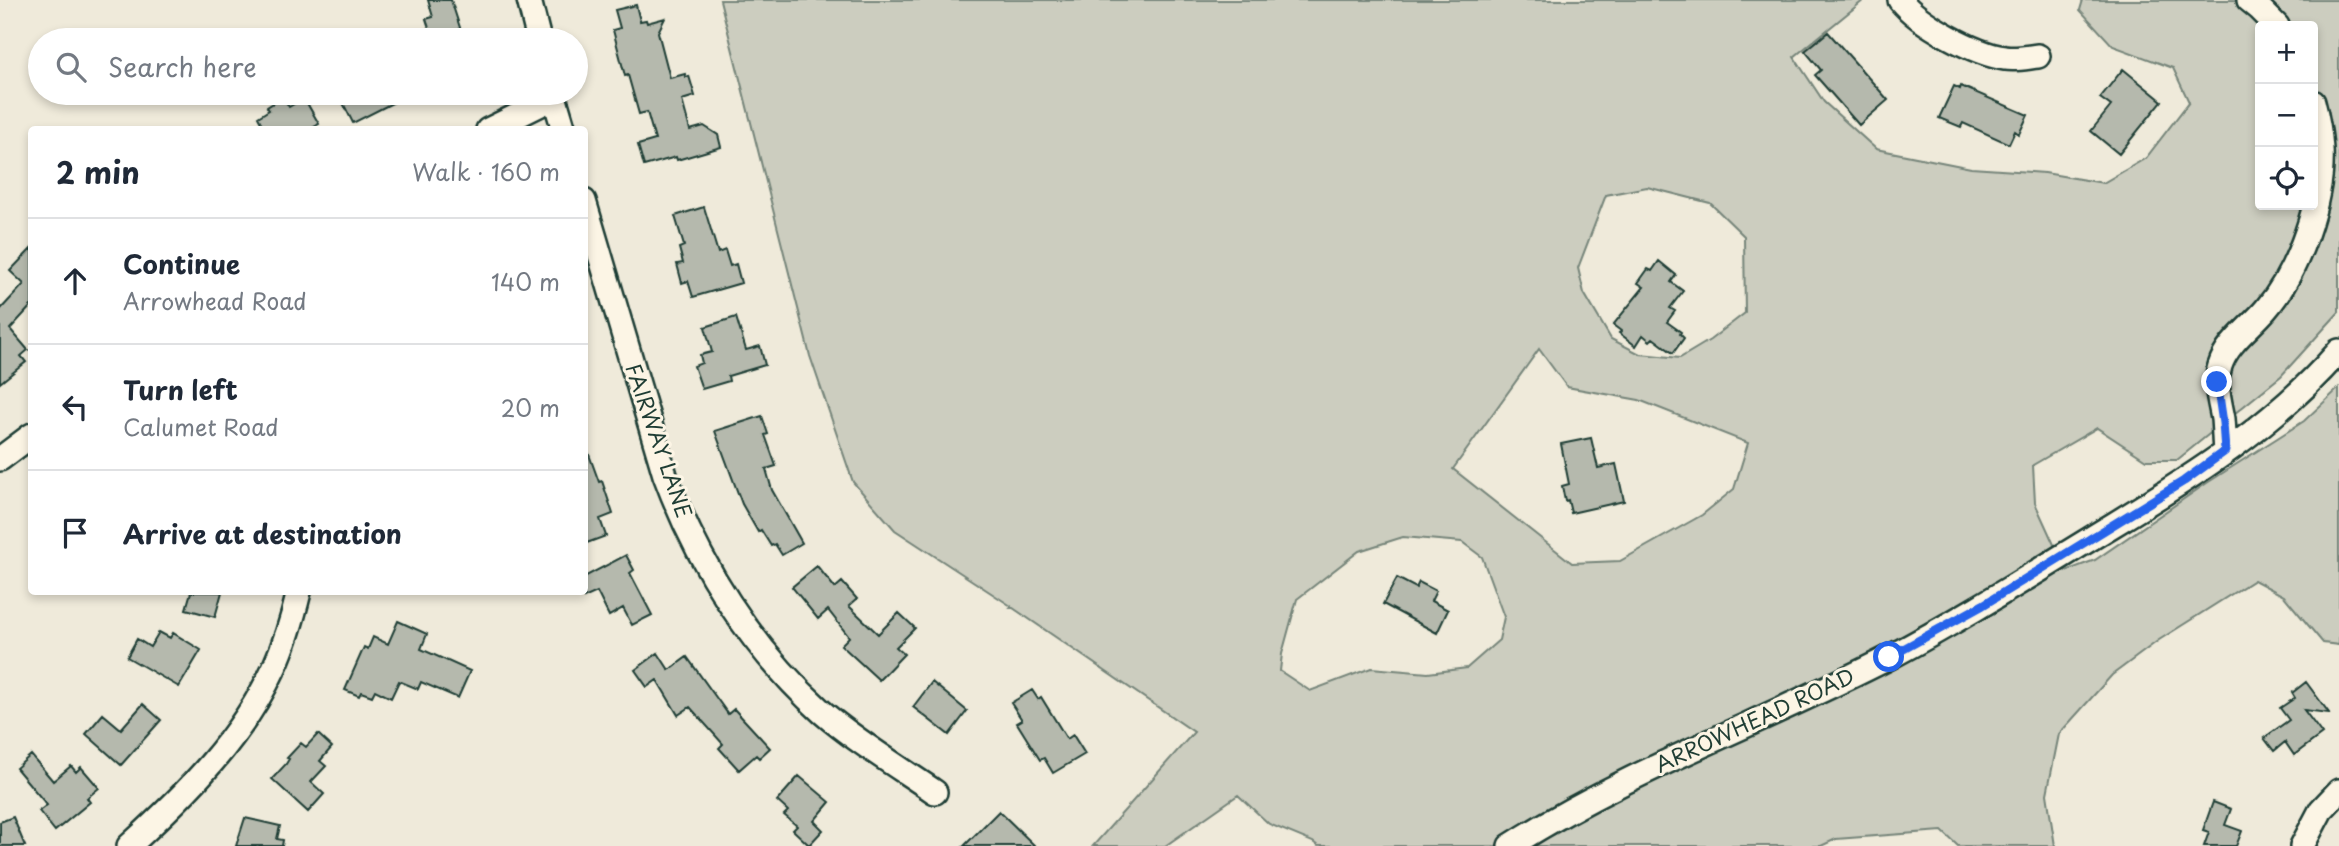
<!DOCTYPE html>
<meta charset="utf-8">
<style>
body{margin:0;font-family:"Playpen Sans",sans-serif;background:#f2f2f3;color:#1f2937}
.controls{position:absolute;right:21px;top:21px;display:grid;overflow:hidden;border-radius:7px;box-shadow:0 4px 10px #0003}
.controls button{width:63px;height:63px;display:grid;place-items:center;padding:0;border:0;border-bottom:2px solid #e0e1e3;background:#fff;color:#1f2937;font:35px sans-serif}
.stop{position:absolute;width:21px;height:21px;margin:-16px;border:5px solid #2563eb;border-radius:50%;background:#fff}
.stop.end{background:#2563eb;border-color:#fff;box-shadow:0 2px 7px #0008}
.list{margin:0;padding:0;list-style:none}
h2{display:flex;justify-content:space-between;align-items:center;height:91px;margin:0;padding:0 28px;font-size:30px}
h2 small{font-size:23px;font-weight:400;color:#747a83}
.list li{display:grid;grid-template-columns:46px 1fr auto;gap:21px;align-items:center;box-sizing:border-box;height:126px;padding:0 28px;border-top:2px solid #e0e1e3}
.list b{display:block;font-size:26px;white-space:nowrap}
.list p{margin:0;font-size:23px;white-space:nowrap;color:#747a83}
.list em{font-size:23px;font-style:normal;color:#747a83}
.icon{flex:none;width:38px;height:38px;fill:none;stroke:currentColor;stroke-width:2;stroke-linecap:round;stroke-linejoin:round}
.map{position:relative;flex:none;width:2339px;height:846px;overflow:hidden}
.search{position:absolute;background:#fff;box-shadow:0 4px 10px #0003;left:28px;top:28px;width:560px;height:77px;display:flex;align-items:center;gap:18px;box-sizing:border-box;padding:0 24px;border-radius:38px;color:#747a83;font-size:26px}
.panel{position:absolute;background:#fff;box-shadow:0 4px 10px #0003;left:28px;top:126px;width:560px;height:469px;border-radius:7px}
.map>svg:first-child{display:block}
</style>
<div class="map">
<svg width="2339" height="846" viewBox="0 0 2339 846">
<rect width="100%" height="100%" fill="#efeada"/>
<filter id="ink" filterUnits="userSpaceOnUse"><feTurbulence type="fractalNoise" baseFrequency=".0143" numOctaves="2"/><feDisplacementMap in="SourceGraphic" scale="14" xChannelSelector="R" yChannelSelector="G"/><feConvolveMatrix kernelMatrix="1 2 1 2 8 2 1 2 1" color-interpolation-filters="sRGB"/></filter>
<g filter="url(#ink)">
<path fill="#cccdbf" stroke="#76857a" stroke-width="2" fill-rule="evenodd" d="M720,0H1864L1794,57L1824,102L1876,149L1971,168L2045,173L2103,183L2146,158L2189,102L2173,68L2113,46L2080,10L2083,0H2339V312L2281,376L2177,460H2146L2097,428L2033,465L2035,503L2066,571L2095,560L2207,483L2304,421L2339,388V645L2323,643L2284,596L2254,580L2159,640L2112,675L2059,734L2047,794L2055,846H1958L1942,831L1836,839L1821,846H1318L1313,842L1269,824L1238,795L1165,846H1093L1194,732L1013,608H1010L1011,606L895,530L853,482L810,356ZM2260,26H2313V205H2260ZM1647,187L1710,203L1744,236L1745,313L1710,340L1680,358L1640,354L1611,339L1584,293L1578,268L1606,195ZM1539,349L1567,387L1639,400L1748,443L1734,489L1702,515L1620,561L1572,563L1453,469ZM1403,537L1462,542L1482,557L1504,617L1499,640L1467,668L1428,673L1371,668L1310,691L1280,671L1282,654L1297,599L1359,551Z"/>
<path fill="#b5b9ad" stroke="#1f3d34" stroke-width="2" d="M428,0H451L464,40H433L426,19L433,17Z
M636,5L640,21L646,20L647,23L665,18L658,32L670,78L685,74L686,77L689,76L695,96L682,100L690,130L704,126L718,135L721,147L677,160L676,157L644,166L638,145L655,140L647,112L639,114L628,75L625,76L613,30L620,28L615,10Z
M1828,32L1888,100L1859,125L1815,75L1821,70L1805,51Z
M2123,69L2162,101L2119,154L2091,131L2111,106L2100,98Z
M1954,86L1960,89L1961,86L2028,115L2019,134L2015,131L2009,144L1963,123L1961,127L1939,118Z
M338,93H412L353,123Z
M283,97L289,107L304,98L319,124L309,130H265L258,117L269,110L267,107Z
M704,207L718,253L725,250L730,266L736,264L741,283L693,297L688,281L682,283L677,264L683,263L679,248L684,246L675,216Z
M32,248V305L10,329L28,350L21,356L26,362L0,383V310L24,284L10,271Z
M1659,261L1676,275L1671,282L1683,291L1670,308L1675,311L1667,322L1681,332L1680,334L1684,338L1673,353L1653,338L1650,341L1643,335L1636,346L1619,333L1621,331L1613,325L1644,287L1638,283L1648,269L1652,271Z
M736,317L746,350L760,346L765,365L728,376L729,381L702,389L694,366L702,363L700,355L712,352L705,327Z
M762,416L768,434L765,435L776,466L766,469L772,490L802,543L782,555L775,544L771,546L761,530L758,532L742,504L715,431Z
M1591,438L1598,468L1616,464L1624,501L1571,513L1568,500L1565,501L1562,486L1569,484L1561,444Z
M584,449H587L599,482L602,481L613,514L600,519L606,536L584,544Z
M626,555L634,570L630,573L652,615L632,625L623,608L609,616L597,592L584,598V577Z
M817,566L835,588L842,582L857,599L849,606L878,634L899,613L915,628L896,647L904,654L879,680L841,645L849,637L828,610L818,619L792,587Z
M1397,578L1416,588L1419,582L1436,591L1431,601L1448,610L1437,633L1383,604Z
M191,592H222L215,617L186,609Z
M398,621L427,634L421,649L470,671L458,698L421,682L418,689L399,681L391,698L375,690L372,696L361,692L359,696L345,690L364,647L368,649L373,637L388,644Z
M159,632L170,638L173,633L201,650L179,687L127,657L137,639L150,647Z
M658,653L669,670L687,657L728,714L734,709L770,748L759,758L756,755L739,770L719,748L723,744L690,707L678,715L657,680L647,687L635,670Z
M932,682L967,711L949,735L913,707Z
M2306,682L2329,713L2304,710L2322,734L2294,755L2285,742L2274,751L2264,738L2289,720L2280,708L2295,698L2292,693Z
M1032,690L1038,699L1041,697L1067,739L1073,735L1085,754L1053,773L1044,758L1040,760L1017,723L1022,720L1011,703Z
M143,704L161,720L121,765L86,734L103,714L121,729Z
M318,734L332,747L320,761L326,766L311,782L324,794L308,812L272,779L286,764L289,759L287,758L301,743L306,747Z
M31,755L53,781L71,766L76,772L81,767L99,788L87,798L90,802L55,831L39,811L47,805L16,768Z
M799,776L830,802L814,821L823,830L809,845L793,830L797,826L784,815L788,811L777,801Z
M2213,802L2231,809L2225,825L2242,831L2236,846H2204L2209,832L2203,830Z
M999,811L1035,846H964Z
M13,817L25,846H0V822Z
M245,818L280,826L277,839L283,840L282,846H236Z"/>
<g fill="none" stroke-linecap="round" stroke-linejoin="round">
<defs>
<path id="minor" d="M529,0L539,40
M1900,0C1919,24 1975,54 2005,58C2016,60 2028,57 2038,56
M2249,0L2260,9L2277,26
M553,93L564,130
M488,130L555,97
M584,201L665,475C698,564 751,648 822,712C857,742 897,766 935,792
M2225,451C2224,441 2224,430 2223,419C2220,402 2214,384 2220,366C2227,343 2251,327 2266,309C2298,272 2324,197 2321,149C2320,133 2317,117 2313,102
M0,459L32,435
M129,846C185,795 242,738 274,668C285,644 293,617 299,592
M1510,846C1629,770 1764,722 1890,657C1966,617 2039,570 2113,525C2195,475 2276,424 2339,351
M2302,846L2321,810L2339,791"/>
</defs>
<use href="#minor" stroke="#1f3d34" stroke-width="28"/>
<use href="#minor" stroke="#fcf5e5" stroke-width="23"/>
</g>
</g>
<g fill="none" stroke-linecap="round" stroke-linejoin="round" filter="url(#ink)">
<path stroke="#2563eb" stroke-width="9" d="M1889,657L1983,605L2184,481L2225,451L2223,423L2217,382"/>
</g>
<g text-anchor="middle" stroke-width="6" stroke-linejoin="round" paint-order="stroke">
<g font-size="21" fill="#1f3d34" stroke="#fcf5e5">
<text transform="translate(658 441) rotate(71)" y="7">FAIRWAY LANE</text>
<text transform="translate(1755 721) rotate(-25)" y="7">ARROWHEAD ROAD</text>
</g>
</g>
</svg>
<div class="controls">
<button>+</button>
<button>−</button>
<button><svg class="icon" aria-label="locate" viewBox="0 0 24 24"><circle cx="12" cy="12" r="6"/><path d="M12 2v4M12 18v4M2 12h4M18 12h4"/></svg></button>
</div>
<div class="stop" style="left:1889px;top:657px"></div>
<div class="stop end" style="left:2217px;top:382px"></div>
<div class="search"><svg class="icon" aria-label="search" viewBox="0 0 24 24"><circle cx="10" cy="10" r="6"/><path d="M15 15l6 6"/></svg>Search here</div>
<section class="panel">
<h2>2 min<small>Walk · 160 m</small></h2>
<ul class="list">
<li><svg class="icon" aria-label="ahead" viewBox="0 0 24 24"><path d="M12 20V5M6 11l6-6 6 6"/></svg><div><b>Continue</b><p>Arrowhead Road</p></div><em>140 m</em></li>
<li><svg class="icon" aria-label="left" viewBox="0 0 24 24"><path d="M17 20v-9H6M10 6l-5 5 5 5"/></svg><div><b>Turn left</b><p>Calumet Road</p></div><em>20 m</em></li>
<li><svg class="icon" aria-label="arrive" viewBox="0 0 24 24"><path d="M6 21V4h12l-3 4 3 4H6"/></svg><div><b>Arrive at destination</b></div></li>
</ul>
</section>
</div>
